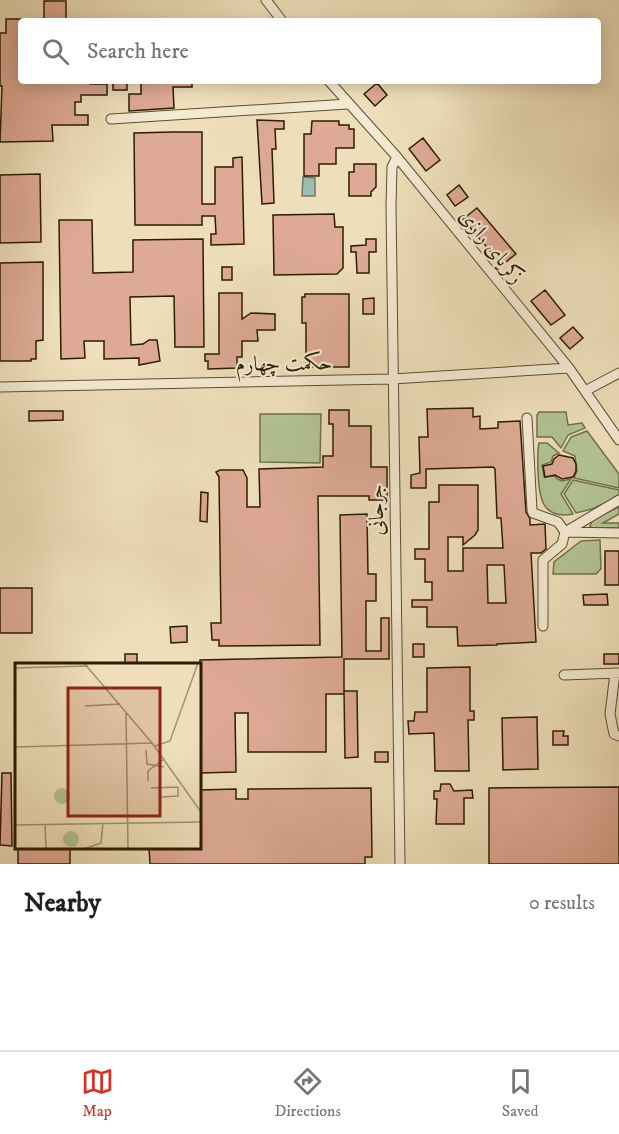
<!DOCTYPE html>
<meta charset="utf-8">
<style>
body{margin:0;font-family:"IM FELL DW Pica",Amiri,serif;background:#f6f6f6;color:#202124}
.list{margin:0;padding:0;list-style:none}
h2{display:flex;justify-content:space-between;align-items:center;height:78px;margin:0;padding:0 24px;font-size:26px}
h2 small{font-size:20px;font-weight:400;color:#757577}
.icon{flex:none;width:33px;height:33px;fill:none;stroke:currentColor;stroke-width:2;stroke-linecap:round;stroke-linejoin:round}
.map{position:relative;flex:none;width:619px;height:864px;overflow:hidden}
.search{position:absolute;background:#fff;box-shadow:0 3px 15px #0003;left:18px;right:18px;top:18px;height:66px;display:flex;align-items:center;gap:15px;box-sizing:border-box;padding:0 21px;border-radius:6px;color:#757577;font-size:22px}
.sheet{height:186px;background:#fff}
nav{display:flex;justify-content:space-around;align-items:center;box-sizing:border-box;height:84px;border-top:2px solid #e0e0e0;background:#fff;font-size:16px;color:#757577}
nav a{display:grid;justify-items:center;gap:3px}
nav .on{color:#d93025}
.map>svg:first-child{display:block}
</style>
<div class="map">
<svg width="619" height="864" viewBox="0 0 619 864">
<rect width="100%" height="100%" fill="#eedfba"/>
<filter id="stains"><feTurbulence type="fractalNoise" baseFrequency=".00333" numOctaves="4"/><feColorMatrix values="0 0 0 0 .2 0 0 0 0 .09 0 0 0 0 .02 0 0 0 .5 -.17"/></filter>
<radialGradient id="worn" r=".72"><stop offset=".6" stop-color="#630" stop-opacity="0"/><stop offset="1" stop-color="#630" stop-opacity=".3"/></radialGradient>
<path fill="#b3c394" stroke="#70704c" stroke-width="1.5" d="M539,412H566L568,425L582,423L585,428L568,435L561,448L552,437H537V415Z
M260,414H321L320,463L260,462Z
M587,431L619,474V488L574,478L577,471L575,456L563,451L571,437Z
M539,443H547L559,453L553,456L551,462L542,465L544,477L555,476L557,479L562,481L571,479L561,494L573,514C541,520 539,496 538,472C538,462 537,452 539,443Z
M573,480L619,490V497L592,509L576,513L564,494Z
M619,507V514L603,523H619V528H592L590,526L593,519Z
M600,540L601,569L596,574H553L554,562L581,541Z"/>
<path fill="#99bdae" stroke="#6e7d6a" stroke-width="1.5" d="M303,177L315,178V196H302Z"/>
<path fill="#deaa96" stroke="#2d1c03" stroke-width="1.5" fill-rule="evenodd" d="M44,1H66V21H44Z
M6,19H21V81H90V84H107V95H81V102H75V115H88V125H52L53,141L0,142L2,86H0V33H6Z
M113,81H127V90H113Z
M141,81H192V87H173L174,108L129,111V94H141Z
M377,83L387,95L375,106L364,94Z
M257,120L284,121V129H275L276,149H272L274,203L262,204Z
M312,121H339V125H349V129H354V148H336V164H319V176H304V134H311Z
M173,132H202V204H215V167H233V158L242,157L244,244L211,245V234H216L215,216H202V225H135L134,133Z
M423,138L440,160L426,171L409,149Z
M354,164H376V187L371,192V196H349V172H354Z
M40,174L41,242L0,243V175Z
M459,185L468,197L455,206L447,195Z
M477,208L516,254L502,265L463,219Z
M334,214L335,227H343V268L337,274L274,275L273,215Z
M59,220H92L93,273L133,272V240L203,239L204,347H175L174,296L130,297L131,345L143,344L149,340H157L160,361L139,365V358L104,359V341H84L85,358L61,359Z
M366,239H376V252H369V273H357L356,252H351V246L366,245Z
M43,262V340L36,341V359H31V361H0V263Z
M222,267H232V280H222Z
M545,290L565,315L551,325L531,301Z
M219,293H242V319L251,313L275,314V330H257L258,341H242V357H237V368L208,369V361H205V354H219Z
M305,294H349V367H306V323H302V297H305Z
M374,298V314H363V299Z
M573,327L583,338L570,349L560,338Z
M473,408V417L480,416V429L498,428V422L520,421L526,512L530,519V525L545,524L546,549L541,553H531L536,642L497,644V645L458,646L457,627H427V607H412V600H432V582H425V559H415V549H429V502H439V485H478V530L475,535L463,545V537H448V571H463V548H503L501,518H497L495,469L493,467L426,469V488H411V475L420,473L419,437H428L427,409ZM487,565H504L506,603H488Z
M329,410H349V426H371V467H387V500H369V496H318L320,645L219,646V640H212L211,623H221L219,477L216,472L220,470H243L247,478V507H260L259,469L323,467V456H333V424H329Z
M29,411H63V420L29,421Z
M559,455L573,458L576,464V471L573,477L562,479L555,475L545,477L543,466L552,464L554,459Z
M201,492L208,493L207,522L200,521Z
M367,514L368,574H376V601H366V651H381V618H389V659H344V694H326V752H248V713H235L236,772L200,773V660L342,657L340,515Z
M605,551H619V585H605Z
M0,588H32V633H0Z
M607,594L608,605H584L583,595Z
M187,626V642L171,643L170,627Z
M413,644H424V657H413Z
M125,654H137V664H125Z
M604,654H619V664H604Z
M470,667V711H474V720H468L469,771H435L434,733L409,734L408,721H414L415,712H427V668Z
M344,691H357L358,757L345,758Z
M537,717L538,769L503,770L502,718Z
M553,731H564L563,736H568V745H553Z
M375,752H388V762H375Z
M2,773H11L12,846L0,845Z
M441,784H450L454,791L472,790L473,798H464V824H436L437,799H434V791H440Z
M619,787V864H489V788Z
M371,788L372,857H365V864H150L149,848H200V790L236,789V799H248V789Z
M18,848H70V864H18Z"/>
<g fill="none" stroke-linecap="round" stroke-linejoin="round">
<defs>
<path id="minor" d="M266,0L282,21
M329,81L397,157L569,368L619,440
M111,119L348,104
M397,157L392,167L391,206L400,864
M0,387L392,379L569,368
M585,391L619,373
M527,418L532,510L533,513L558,522L565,532
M565,532L619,533
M543,626V560L562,544L565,532L619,500
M615,673L610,714L614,734L619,736
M564,675L619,673"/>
</defs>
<use href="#minor" stroke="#5d4d31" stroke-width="11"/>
<use href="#minor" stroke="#f4ead2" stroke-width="9"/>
</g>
<g text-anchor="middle" stroke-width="4.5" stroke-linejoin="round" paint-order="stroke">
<g font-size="21" fill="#2d1c03" stroke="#f4ead2">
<text transform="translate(492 246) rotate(51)" y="7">زکریای رازی</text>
<text transform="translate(284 363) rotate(-1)" y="7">حکمت چهارم</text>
<text transform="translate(376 510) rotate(-91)" y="7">جرجانی</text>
</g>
</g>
<g transform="translate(15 663)">
<rect width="186" height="186" fill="#eedfba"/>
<path d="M39 133a8 8 0 1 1 16 0a8 8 0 1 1-16 0ZM48 176a8 8 0 1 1 16 0a8 8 0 1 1-16 0Z" fill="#b3c394"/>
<path fill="none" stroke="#a19171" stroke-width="1.5" d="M69,0L137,80L186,149M0,5L73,3M70,43L105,41M111,50L113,186M140,83L155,78L183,0M0,84L137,80M131,87L132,101L149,104M133,118V108L149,96M136,125L163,124M144,125L146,134L163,133V124M30,161L31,186M0,162L186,159M69,186L86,180L88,160"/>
<path fill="#8f2418" fill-opacity="0.15" stroke="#8f2418" stroke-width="3" d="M53,25H145V153H53Z"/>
<rect width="186" height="186" fill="none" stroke="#2d1c03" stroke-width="3"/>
</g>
<rect width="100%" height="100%" filter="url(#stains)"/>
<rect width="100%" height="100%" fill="url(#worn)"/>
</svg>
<div class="search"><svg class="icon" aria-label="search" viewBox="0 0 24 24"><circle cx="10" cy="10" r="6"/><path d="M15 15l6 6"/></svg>Search here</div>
</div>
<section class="sheet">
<h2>Nearby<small>0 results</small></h2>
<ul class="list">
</ul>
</section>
<nav>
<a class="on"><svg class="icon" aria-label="map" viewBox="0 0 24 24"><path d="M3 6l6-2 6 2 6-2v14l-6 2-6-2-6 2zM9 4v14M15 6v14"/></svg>Map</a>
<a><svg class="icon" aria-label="directions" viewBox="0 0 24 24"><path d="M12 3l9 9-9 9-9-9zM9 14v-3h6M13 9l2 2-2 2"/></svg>Directions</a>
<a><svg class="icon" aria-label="saved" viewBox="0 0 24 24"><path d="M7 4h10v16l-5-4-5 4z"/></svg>Saved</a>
</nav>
